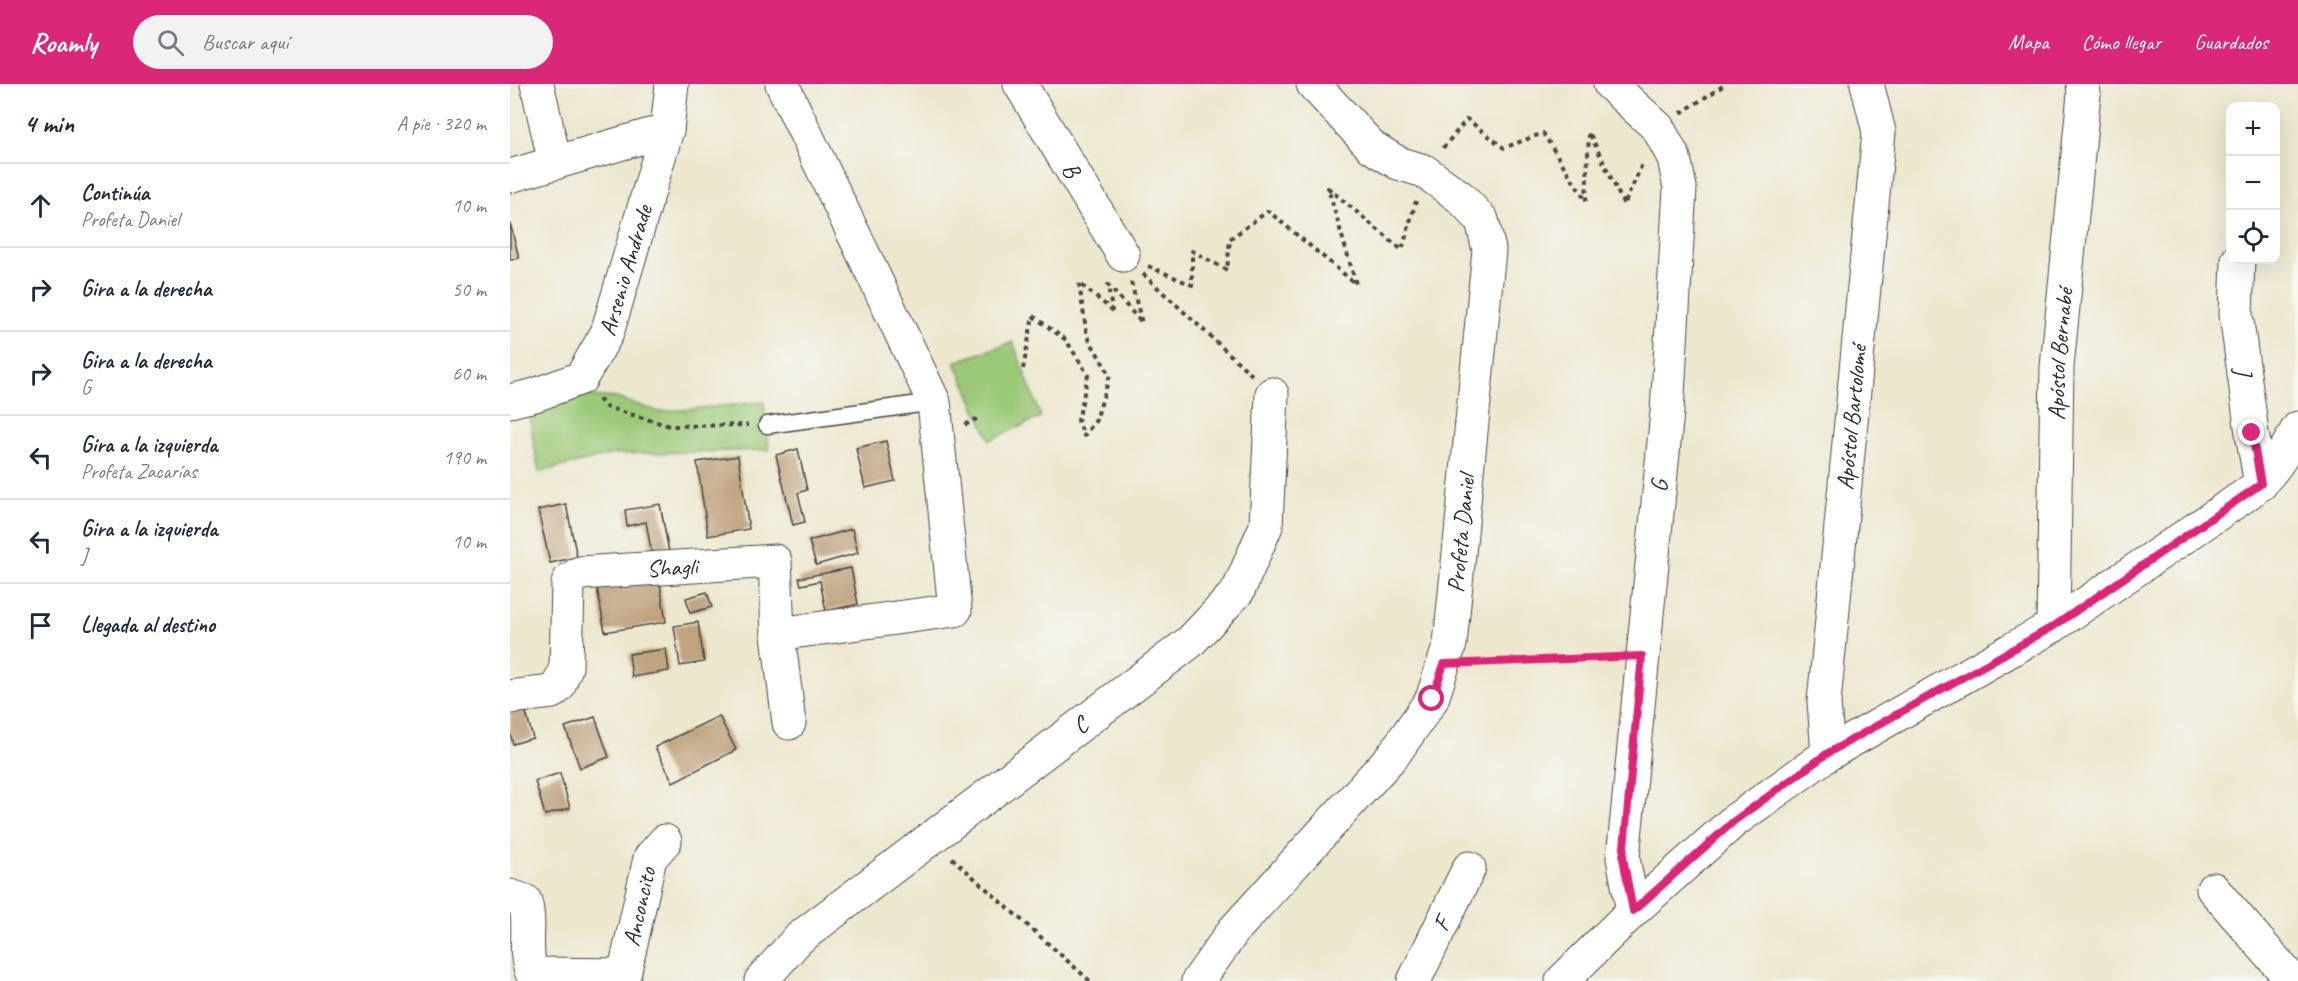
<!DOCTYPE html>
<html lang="es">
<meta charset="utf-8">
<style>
body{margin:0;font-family:Caveat,sans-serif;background:#f2f2f3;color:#1f2937}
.controls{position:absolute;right:18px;top:18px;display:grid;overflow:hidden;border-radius:12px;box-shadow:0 6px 24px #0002}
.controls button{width:54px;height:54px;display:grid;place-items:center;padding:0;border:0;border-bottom:2px solid #e0e1e3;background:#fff;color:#1f2937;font:30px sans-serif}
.stop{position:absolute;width:18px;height:18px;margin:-14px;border:4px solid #db2777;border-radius:50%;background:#fff}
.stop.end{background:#db2777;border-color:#fff;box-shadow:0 2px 6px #0008}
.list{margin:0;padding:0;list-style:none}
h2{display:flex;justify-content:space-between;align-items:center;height:78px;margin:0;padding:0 24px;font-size:26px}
h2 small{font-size:20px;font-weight:400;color:#747a83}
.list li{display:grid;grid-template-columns:39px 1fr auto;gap:18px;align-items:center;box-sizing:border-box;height:84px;padding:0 24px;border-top:2px solid #e0e1e3}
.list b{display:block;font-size:22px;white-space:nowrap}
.list p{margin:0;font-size:20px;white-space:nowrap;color:#747a83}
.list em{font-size:20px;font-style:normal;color:#747a83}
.icon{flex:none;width:33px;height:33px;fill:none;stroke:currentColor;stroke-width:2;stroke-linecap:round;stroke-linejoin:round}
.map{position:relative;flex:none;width:1788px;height:897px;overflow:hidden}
header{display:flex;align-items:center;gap:36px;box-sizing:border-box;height:84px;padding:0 30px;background:#db2777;color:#fff}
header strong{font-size:28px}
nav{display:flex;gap:33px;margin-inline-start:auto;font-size:21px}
.search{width:420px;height:54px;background:#f2f2f3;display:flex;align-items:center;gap:15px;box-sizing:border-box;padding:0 21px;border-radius:33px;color:#747a83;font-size:22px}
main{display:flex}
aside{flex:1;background:#fff}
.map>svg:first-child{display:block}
</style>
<header>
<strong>Roamly</strong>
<div class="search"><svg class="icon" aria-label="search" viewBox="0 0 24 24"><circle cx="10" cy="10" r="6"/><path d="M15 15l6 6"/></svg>Buscar aquí</div>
<nav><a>Mapa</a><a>Cómo llegar</a><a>Guardados</a></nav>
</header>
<main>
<aside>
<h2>4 min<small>A pie · 320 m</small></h2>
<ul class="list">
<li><svg class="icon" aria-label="ahead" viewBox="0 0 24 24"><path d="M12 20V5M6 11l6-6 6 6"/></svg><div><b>Continúa</b><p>Profeta Daniel</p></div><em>10 m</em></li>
<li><svg class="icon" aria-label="right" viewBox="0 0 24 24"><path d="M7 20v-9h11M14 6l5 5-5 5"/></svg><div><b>Gira a la derecha</b></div><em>50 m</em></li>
<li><svg class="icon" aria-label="right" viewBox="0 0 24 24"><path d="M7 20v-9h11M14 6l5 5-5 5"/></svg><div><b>Gira a la derecha</b><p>G</p></div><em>60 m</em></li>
<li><svg class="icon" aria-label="left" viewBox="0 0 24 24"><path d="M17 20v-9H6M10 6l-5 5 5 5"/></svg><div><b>Gira a la izquierda</b><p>Profeta Zacarías</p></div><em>190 m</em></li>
<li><svg class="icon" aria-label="left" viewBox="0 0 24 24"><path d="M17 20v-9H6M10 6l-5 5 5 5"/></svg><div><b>Gira a la izquierda</b><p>J</p></div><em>10 m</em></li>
<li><svg class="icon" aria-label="arrive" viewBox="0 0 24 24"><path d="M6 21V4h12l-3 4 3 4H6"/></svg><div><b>Llegada al destino</b></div></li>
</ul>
</aside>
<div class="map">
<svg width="1788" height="897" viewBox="0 0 1788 897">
<rect width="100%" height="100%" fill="#f6f6f2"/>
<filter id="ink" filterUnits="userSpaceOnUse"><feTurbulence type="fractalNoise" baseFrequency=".0167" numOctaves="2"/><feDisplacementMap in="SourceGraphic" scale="12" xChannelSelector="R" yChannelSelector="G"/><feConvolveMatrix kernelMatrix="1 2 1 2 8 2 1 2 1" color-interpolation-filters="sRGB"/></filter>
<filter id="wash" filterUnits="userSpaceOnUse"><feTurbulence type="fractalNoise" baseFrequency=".008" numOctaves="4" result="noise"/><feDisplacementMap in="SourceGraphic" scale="24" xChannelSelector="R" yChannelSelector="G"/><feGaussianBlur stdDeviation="1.35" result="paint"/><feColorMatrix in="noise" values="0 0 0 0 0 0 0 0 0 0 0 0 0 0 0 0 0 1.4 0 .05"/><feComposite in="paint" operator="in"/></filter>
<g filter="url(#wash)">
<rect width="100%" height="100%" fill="#ece7cd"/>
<path fill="#9bc977" stroke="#637a51" stroke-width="1.5" d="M503,258L531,333L480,356L445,278Z
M69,311L106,314L150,328L254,318L259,366L103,370L29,388L18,325Z"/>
<g id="blocks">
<path fill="#c0a37f" d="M0,139L9,174L0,176Z
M376,357L385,397L355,404L346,364Z
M288,365L297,406L288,409L295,438L283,441L266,371Z
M228,372L239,445L198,452L187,378Z
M56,420L67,473L40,479L28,426Z
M150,420L159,468L142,471L136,438L117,442L115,426Z
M342,445L348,469L306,481L299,457Z
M341,484L348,520L316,527L310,497L291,501L289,494Z
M149,493L156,538L95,548L87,503Z
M197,508L202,523L180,529L176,514Z
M188,538L194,578L170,582L164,542Z
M156,565L159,587L122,593L119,570Z
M15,625L23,654L3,660L0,649V628Z
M209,632L226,666L163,698L145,663Z
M85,633L99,673L70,684L55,643Z
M50,689L60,724L35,731L25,697Z"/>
</g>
</g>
<g filter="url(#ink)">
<use href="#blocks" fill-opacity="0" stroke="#484743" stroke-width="1.5"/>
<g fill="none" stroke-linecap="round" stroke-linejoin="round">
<defs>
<path id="lane" d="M257,341L424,318"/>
<g id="street">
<path d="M27,0L45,79"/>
<path id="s1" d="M510,0L613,171"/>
<path d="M1100,0L1148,44L1164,74L1170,104L1157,328L1113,774L1123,827"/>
<path d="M0,92L157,46"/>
<path id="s2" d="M1728,176L1726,230L1742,349L1751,400"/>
<path id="s3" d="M0,317L25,311L71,294L97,249L157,46L162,0"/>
<path id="s4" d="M1543,542L1547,283L1574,10L1573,0"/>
<path d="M268,550L445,526L424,318L272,0"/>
<path id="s5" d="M0,613L42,608L48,603L56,583L58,500L60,495L70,489L265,477L268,550L279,639"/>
<path id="s6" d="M1318,670L1314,618L1369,48L1357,0"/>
<path d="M1703,805L1783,897"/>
<path id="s7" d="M0,812L15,817C22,840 13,865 21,887L29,890L114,891L140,774L155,757"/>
<path id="s8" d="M251,897L288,855L680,558L728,507L756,442L762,310"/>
<path id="s9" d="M688,897L724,846L884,670L922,615L940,560L979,166L972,136L950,113L914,87L888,79L862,63L803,0"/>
<path id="s10" d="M904,897L959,784"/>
<path d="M1052,897L1123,827L1224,737L1318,670L1543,542L1737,410C1761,393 1774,370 1788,344"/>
</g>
</defs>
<use href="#lane" stroke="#484743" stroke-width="19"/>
<use href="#street" stroke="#484743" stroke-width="35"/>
<path stroke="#484743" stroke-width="4" stroke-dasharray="4.5 4.5" stroke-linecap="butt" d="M1171,29L1216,0
M933,64L957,35L994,64L1033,49L1076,117L1079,48L1114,121L1133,78
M638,182L682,201V167L717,186L720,155L758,127L846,200L818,104L892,166L906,117
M633,190L742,291
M513,285L523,232L556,256L578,291L568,337L574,352L586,336L600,291L577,252L569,199L602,226L598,201L632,239L621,198
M89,315L96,323L160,342L238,341
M455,341L470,333
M965,579L1105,573
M442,774L580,897"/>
<use href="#lane" stroke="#fff" stroke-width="16"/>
<use href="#street" stroke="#fff" stroke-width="33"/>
</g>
</g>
<g fill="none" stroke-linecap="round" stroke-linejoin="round" filter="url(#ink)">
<path stroke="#db2777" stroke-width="8" d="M922,615L934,580L1132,572L1113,774L1123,827L1224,737L1318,669L1544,542L1751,400L1742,349"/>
</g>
<g text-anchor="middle" stroke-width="5" stroke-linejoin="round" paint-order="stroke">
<g font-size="24" fill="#2b2b2b" stroke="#f6f6f2">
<text dy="8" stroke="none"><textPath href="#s1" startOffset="100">B</textPath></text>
<text dy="8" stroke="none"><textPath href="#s3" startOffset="192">Arsenio Andrade</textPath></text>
<text dy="8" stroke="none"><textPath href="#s4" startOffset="272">Apóstol Bernabé</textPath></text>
<text dy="8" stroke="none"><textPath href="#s2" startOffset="112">J</textPath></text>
<text dy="8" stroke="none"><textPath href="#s6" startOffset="338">Apóstol Bartolomé</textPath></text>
<text transform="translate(1149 402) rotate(-84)" y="8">G</text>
<text dy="8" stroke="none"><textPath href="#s9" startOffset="536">Profeta Daniel</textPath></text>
<text dy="8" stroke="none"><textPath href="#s5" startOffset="264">Shagli</textPath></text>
<text dy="8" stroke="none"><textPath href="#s8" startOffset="410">C</textPath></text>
<text dy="8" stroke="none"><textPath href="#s7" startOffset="250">Anconcito</textPath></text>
<text dy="8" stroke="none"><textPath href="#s10" startOffset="63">F</textPath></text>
</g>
</g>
</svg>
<div class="controls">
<button>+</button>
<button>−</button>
<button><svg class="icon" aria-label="locate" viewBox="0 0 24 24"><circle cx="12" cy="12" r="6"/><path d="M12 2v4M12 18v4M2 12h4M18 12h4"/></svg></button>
</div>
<div class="stop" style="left:922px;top:615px"></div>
<div class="stop end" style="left:1742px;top:349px"></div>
</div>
</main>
